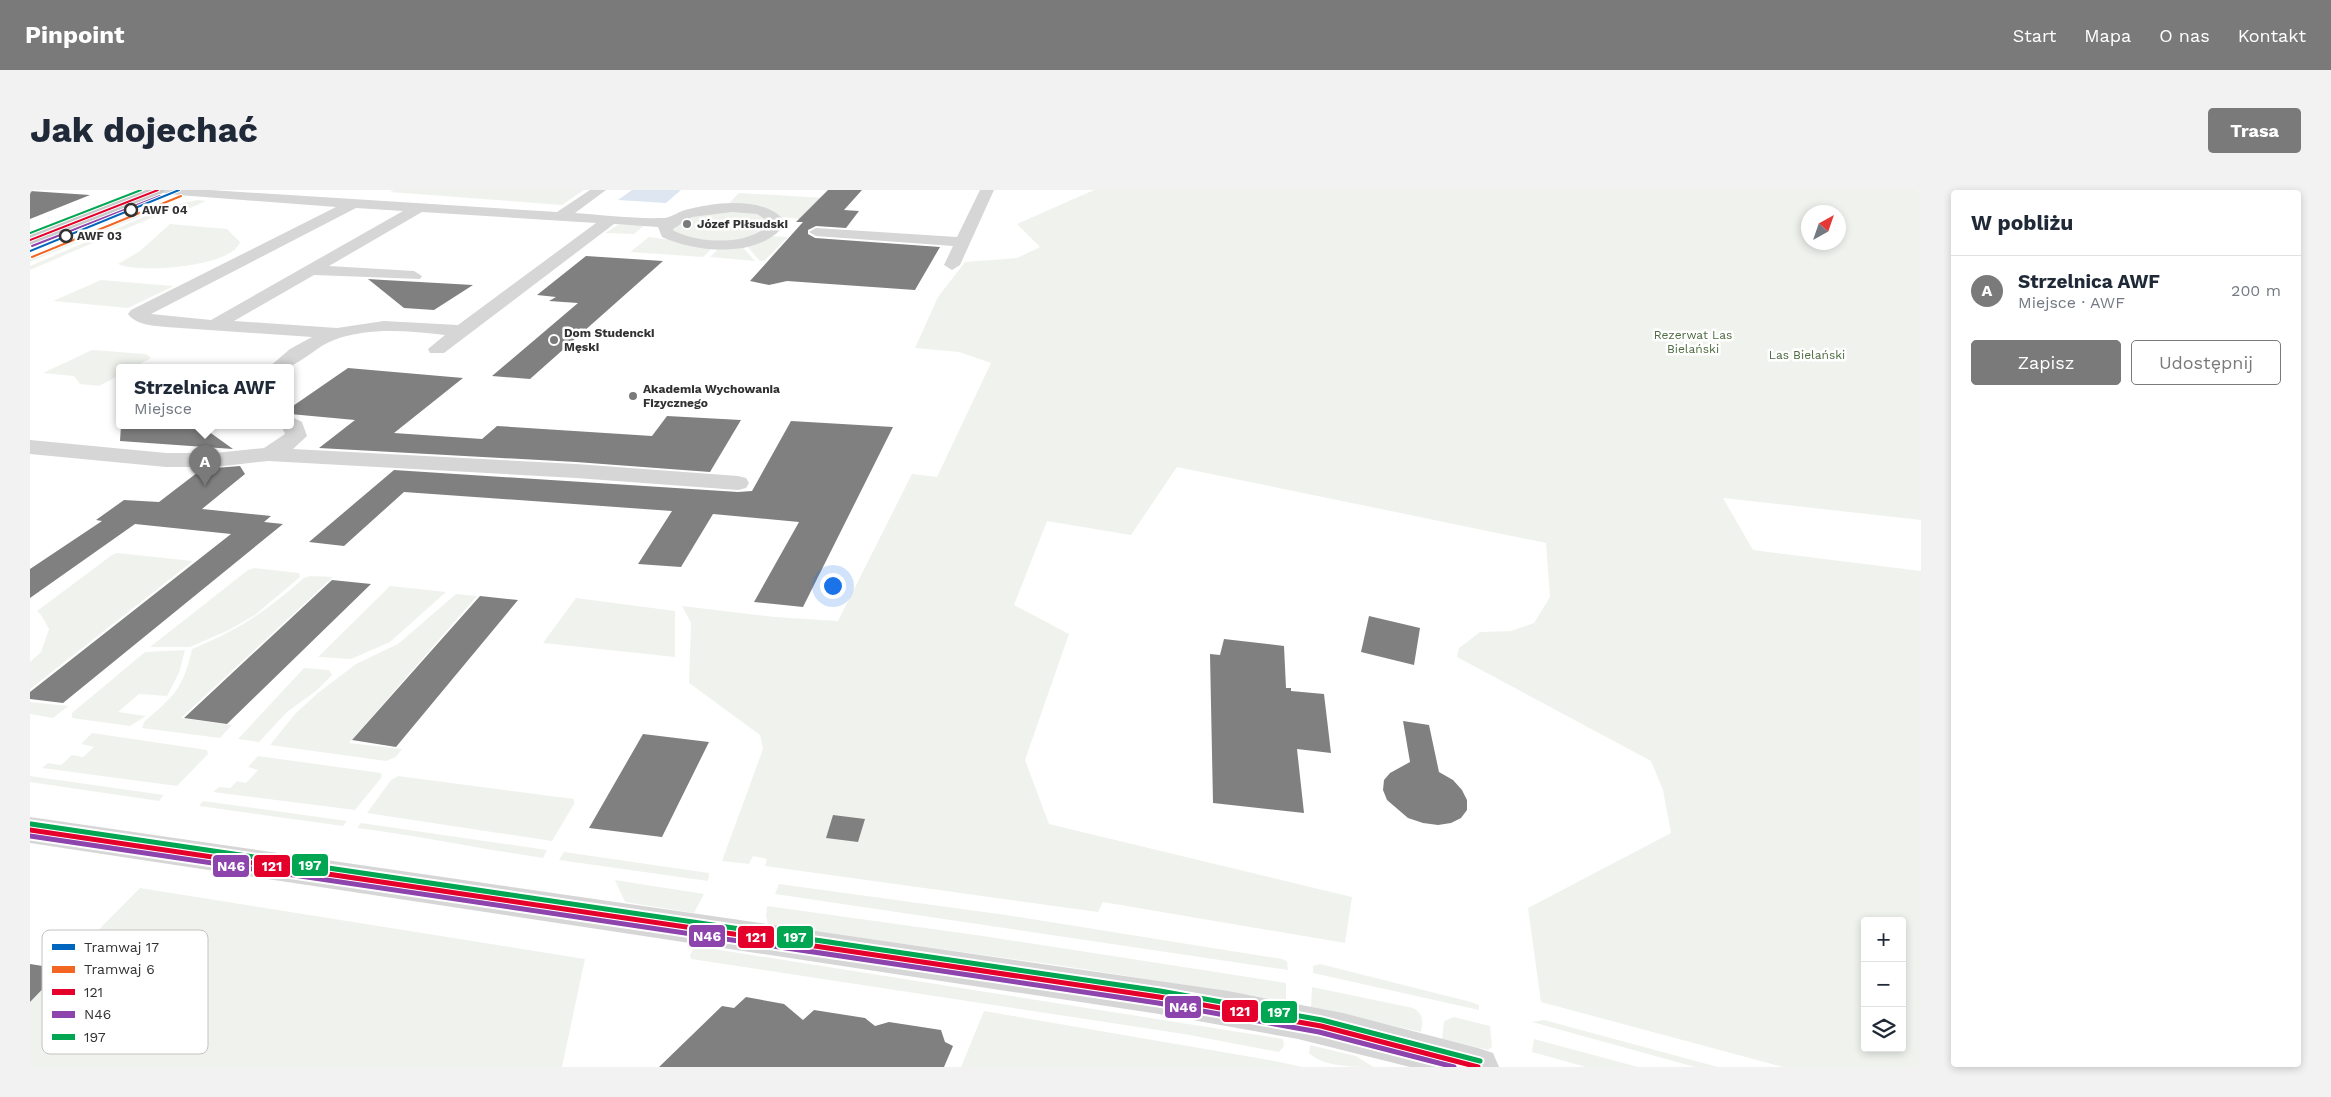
<!DOCTYPE html>
<html lang="pl">
<meta charset="utf-8">
<style>
body{margin:0;font-family:"Work Sans",sans-serif;background:#f2f2f3;color:#1f2937}
.controls{position:absolute;right:15px;bottom:15px;display:grid;overflow:hidden;border-radius:5px;box-shadow:0 2px 8px #0003}
.controls button{width:45px;height:45px;display:grid;place-items:center;padding:0;border:0;border-bottom:1px solid #e0e1e3;background:#fff;color:#1f2937;font:25px sans-serif}
.compass{position:absolute;left:1771px;top:15px;width:45px;height:45px;border-radius:50%;background:#fff;box-shadow:0 2px 8px #0003;rotate:40deg}
.you{position:absolute;left:802px;top:395px;width:18px;height:18px;margin:-12px;border:4px solid #fff;border-radius:50%;background:#1a73e8;box-shadow:0 0 0 8px #1a73e833}
.badge{display:grid;place-items:center;width:32px;height:32px;border-radius:50%;background:#7a7a7a;color:#fff;font-size:16px;font-weight:700}
.pin{position:absolute;translate:-50% -41px;filter:drop-shadow(0 1px 2px #0008)}
.pin::after{content:'';position:absolute;top:26px;width:18px;height:15px;background:inherit;clip-path:polygon(0 0,100% 0,50% 100%)}
.popup{position:absolute;left:86px;top:174px;width:178px;height:65px;box-sizing:border-box;display:grid;place-content:center;border-radius:5px;background:#fff;filter:drop-shadow(0 1px 4px #0005);font-size:16px;white-space:nowrap;color:#747a83}
.popup b{font-size:19px;color:#1f2937}
.popup::after{content:'';position:absolute;left:50%;top:100%;margin-left:-10px;border:10px solid transparent;border-top-color:#fff}
.list{margin:0;padding:0;list-style:none}
h2{display:flex;justify-content:space-between;align-items:center;height:65px;margin:0;padding:0 20px;font-size:21px}
h2 small{font-size:16px;font-weight:400;color:#747a83}
.list li{display:grid;grid-template-columns:32px 1fr auto;gap:15px;align-items:center;box-sizing:border-box;height:70px;padding:0 20px;border-top:1px solid #e0e1e3}
.list b{display:block;font-size:19px;white-space:nowrap}
.list p{margin:0;font-size:16px;white-space:nowrap;color:#747a83}
.list em{font-size:16px;font-style:normal;color:#747a83}
.actions{display:flex;gap:10px;padding:15px 20px}
.actions a{flex:1;padding:11px 0;border:1px solid #7a7a7a;border-radius:5px;text-align:center;font-size:18px;color:#7a7a7a}
.actions .main{background:#7a7a7a;color:#fff}
.icon{flex:none;width:28px;height:28px;fill:none;stroke:currentColor;stroke-width:2;stroke-linecap:round;stroke-linejoin:round}
.map{position:relative;flex:none;width:1891px;height:877px;overflow:hidden;border-radius:5px}
header{display:flex;align-items:center;gap:30px;box-sizing:border-box;height:70px;padding:0 25px;background:#7a7a7a;color:#fff}
header strong{font-size:24px}
nav{display:flex;gap:28px;margin-inline-start:auto;font-size:18px}
.intro{display:flex;align-items:center;justify-content:space-between;box-sizing:border-box;height:120px;padding:0 30px}
h1{margin:0;font-size:35px}
.button{padding:12px 22px;border-radius:5px;background:#7a7a7a;color:#fff;font-size:18px;font-weight:700}
main{display:flex;gap:30px;padding:0 30px}
aside{flex:1;background:#fff;border-radius:5px;box-shadow:0 2px 8px #0003}
.map>svg:first-child{display:block}
</style>
<header>
<strong>Pinpoint</strong>
<nav><a>Start</a><a>Mapa</a><a>O nas</a><a>Kontakt</a></nav>
</header>
<div class="intro"><h1>Jak dojechać</h1><a class="button">Trasa</a></div>
<main>
<div class="map">
<svg width="1891" height="877" viewBox="0 0 1891 877">
<rect width="100%" height="100%" fill="#fff"/>
<path fill="#f0f3ed" fill-rule="evenodd" d="M364,0H554L532,15L360,2Z
M1064,0H1891V330L1693,308L1723,360L1891,381V877H1753L1511,812L1498,718L1641,643L1633,600L1621,571L1427,467L1429,458L1450,442L1481,441L1504,433L1520,407L1516,353L1147,277L1101,345L1017,331L984,415L1039,444L995,570L1019,634L1322,707L1315,753L1073,712L1068,722L735,676L737,669L723,666L719,674L692,671L733,559L730,545L659,493L661,433L652,416L745,427L808,431L882,284L907,287L961,173L929,162L885,158L908,107L935,72L987,68L1010,57L987,34ZM1778,22H1808V52H1778ZM1835,731H1872V858H1835Z
M709,3L796,8L787,17H781L770,29L751,27L746,24L696,16Z
M168,10L176,11L160,18L135,22L0,80V76L141,15Z
M721,21L744,32C728,49 698,55 675,52C665,50 655,46 645,43L643,38C664,18 693,21 721,21Z
M100,25H113L0,72V66Z
M140,34L197,39L210,52C203,77 108,84 88,74L110,61Z
M588,35H615L604,44L575,43Z
M740,46L758,47L734,71H730L714,53Z
M619,47L685,56L673,67L600,62Z
M710,54L725,71L680,67L691,56Z
M71,90L143,96H144L98,118L23,111Z
M62,160L116,164L121,168L104,177H90V185L69,196L50,194L44,186L13,183Z
M87,363L163,371L0,499V472L11,462L19,439L11,425L7,421L82,365Z
M224,378L269,383L270,387L225,425L199,440L160,457H120L218,380Z
M280,386L303,387L151,528L202,535L190,548L112,538L114,532C144,506 153,499 162,459C210,439 235,422 274,388Z
M360,396L416,402L360,452L321,469L288,467Z
M426,404L447,406L319,553L372,559L366,567L356,571L240,555L265,524L288,503L326,474L368,454Z
M546,408L645,421V467L513,453Z
M155,460L149,483L137,506L109,504L88,522L116,526L100,536L42,528V523L115,462Z
M274,478L299,480L302,485L286,501L257,522L229,552L208,549Z
M0,512L38,516L23,528L0,524Z
M62,543L177,560L178,564L147,596L12,578L18,573L31,575L42,565L53,567L64,557L51,554Z
M228,566L351,583L352,587L325,620L183,602L189,597L200,598L207,591L216,593L228,580L218,577Z
M0,586L134,605L129,611L0,592Z
M368,586L544,609V614L522,651L337,623L361,590Z
M173,611L317,631L313,636L169,616Z
M331,633L517,660L513,668C451,659 390,646 327,638Z
M534,662L679,683L678,691L529,670Z
M585,690L674,704L664,723L595,712Z
M749,694L976,725L1252,769L1257,771L1258,780L745,704Z
M110,698L555,769L532,877H0V809Z
M737,716L953,746L1256,793V811L1033,776L738,735L736,726Z
M665,756L1253,849L1254,856L1249,862L1154,844L661,769L660,765Z
M1290,774L1441,812L1449,815V820L1283,783V776Z
M1282,797L1383,818C1394,824 1393,831 1391,842L1281,817Z
M954,821L1245,871L1272,877H931Z
M1424,827L1460,836L1462,857L1458,860L1412,849L1414,831Z
M1514,830L1688,877H1665L1502,832Z
M1504,849L1608,877H1556L1502,862Z
M1280,855L1326,866L1343,877C1323,877 1293,877 1279,863Z"/>
<path fill="#dee6f1" d="M602,0H651L636,13L588,10Z"/>
<path fill="#808080" d="M798,0H832L814,20L829,21L816,38L786,36L778,40V44L785,48L910,57L885,100L757,91L739,95L720,91L773,32H766Z
M0,1L60,5L0,29Z
M556,66L633,71L500,189L462,186L548,113L519,111L526,107L507,105Z
M338,89L354,90L443,95L404,120L374,118Z
M318,178L433,188L364,243L452,249L467,236L622,246L637,226L711,230L680,282L546,272L289,258L325,230L260,224V218Z
M761,231L863,237L773,417L724,412L769,332L683,324L651,377L608,374L642,321L374,302L314,356L279,352L364,280L708,302L722,301Z
M91,235L171,236L203,259L90,251Z
M210,276L215,284L172,319L241,326L234,332L253,334L33,513L0,509V502L201,344L105,334L0,408V379L72,331L66,330L94,310L129,312L172,279Z
M302,390L341,394L197,534L154,528Z
M450,406L488,410L366,557L322,550Z
M1339,426L1390,438L1384,475L1331,462Z
M1194,449L1254,456L1256,498H1261V501L1294,504L1301,563L1267,559L1274,623L1183,613L1180,464L1190,465Z
M1373,531L1399,535L1409,582L1423,590L1432,600L1437,610V620L1431,628L1421,633L1408,635L1393,633L1378,628L1357,610L1353,600L1354,590L1360,583L1380,572Z
M613,544L679,552L632,647L559,638Z
M803,625L835,629L828,652L796,648Z
M0,774L32,779L0,812Z
M716,807L754,814L773,830L784,820L835,828L845,836L859,832L911,840L915,852L923,856L914,877H629L692,816L704,818Z"/>
<g fill="none" stroke-linecap="round" stroke-linejoin="round">
<path fill="#d6d6d6" fill-rule="evenodd" d="M129,0H180L527,22L560,0H576L545,23C574,25 604,29 634,28C640,28 648,22 655,20C684,12 737,5 756,33C731,69 667,63 632,47L628,37L584,34L414,163H400L398,159L415,145C378,141 339,137 304,150C288,156 276,169 261,176C256,179 245,177 239,177L260,159L282,147L136,137C124,136 106,135 98,124L101,120L306,17L136,4ZM326,18L373,21L181,130L121,124ZM392,22L566,33L428,135L354,131L307,138L204,131L284,85L390,89L392,86L384,81L299,76ZM702,22L727,24L741,33C719,56 671,54 644,41L643,39L662,27Z
M950,0H964L930,75L922,80L914,75L923,56L786,46L779,42L786,38L927,47Z
M260,226L272,232L277,246L263,259L546,274L708,286L716,288L719,293L716,298L708,300L546,288L238,271L185,277H136L0,264V250L136,263H185L234,258L255,244L251,235H260Z
M0,627L1198,801L1313,823L1448,858L1463,863L1469,877H1380L1268,849L1129,824L0,653Z"/>
<path fill="#c9c9c9" fill-rule="evenodd" d="M116,0H135L133,3L0,55V45Z"/>
<defs>
<path id="bus-1-far1" d="M0,50L128,0"/>
<path id="bus-1" d="M0,640L1129,807L1291,836L1448,877"/>
<path id="bus-2-far1" d="M2,56L130,6"/>
<path id="bus-2" d="M0,646L1128,813L1289,842L1424,877"/>
<path id="bus-3-far1" d="M0,43L111,0"/>
<path id="bus-3" d="M1,634L1130,801L1292,830L1450,871"/>
</defs>
<use href="#bus-1-far1" stroke="#fff" stroke-width="4"/>
<use href="#bus-1" stroke="#fff" stroke-width="9"/>
<use href="#bus-2-far1" stroke="#fff" stroke-width="4"/>
<use href="#bus-2" stroke="#fff" stroke-width="9"/>
<use href="#bus-3-far1" stroke="#fff" stroke-width="4"/>
<use href="#bus-3" stroke="#fff" stroke-width="9"/>
<use href="#bus-1-far1" stroke="#e4002b" stroke-width="2"/>
<use href="#bus-1" stroke="#e4002b" stroke-width="5"/>
<use href="#bus-2-far1" stroke="#8e44ad" stroke-width="2"/>
<use href="#bus-2" stroke="#8e44ad" stroke-width="5"/>
<use href="#bus-3-far1" stroke="#00a651" stroke-width="2"/>
<use href="#bus-3" stroke="#00a651" stroke-width="5"/>
<defs>
<path id="tram-1" d="M0,61L149,0"/>
<path id="tram-2" d="M2,67L151,6"/>
</defs>
<use href="#tram-1" stroke="#fff" stroke-width="4"/>
<use href="#tram-2" stroke="#fff" stroke-width="4"/>
<use href="#tram-1" stroke="#0065bd" stroke-width="2"/>
<use href="#tram-2" stroke="#f26522" stroke-width="2"/>
</g>
<g fill="#fff" stroke="#323232" stroke-width="2.5">
<circle cx="101" cy="20" r="6"/>
<circle cx="36" cy="46" r="6"/>
</g>
<g fill="#7a7a7a" stroke="#fff" stroke-width="2">
<circle cx="657" cy="34" r="5"/>
<circle cx="524" cy="150" r="5"/>
<circle cx="603" cy="206" r="5"/>
</g>
<g text-anchor="middle" stroke-width="5" stroke-linejoin="round" paint-order="stroke">
<g font-size="12" font-weight="bold" fill="#323232" stroke="#fff" text-anchor="start">
<text x="112" y="24">AWF 04</text>
<text x="47" y="50">AWF 03</text>
</g>
<g font-size="12" font-weight="bold" fill="#323232" stroke="#fff" text-anchor="start">
<text x="667" y="38">Józef Piłsudski</text>
<text x="534" y="147">Dom Studencki<tspan x="534" dy="14">Męski</tspan></text>
<text x="613" y="203">Akademia Wychowania<tspan x="613" dy="14">Fizycznego</tspan></text>
</g>
<g font-size="12" fill="#4f6b42" stroke="#fff">
<text x="1663" y="149">Rezerwat Las<tspan x="1663" dy="14">Bielański</tspan></text>
<text x="1777" y="169">Las Bielański</text>
</g>
</g>
<rect x="12" y="740" width="166" height="124" rx="8" fill="#fff" stroke="#c2c2c2" stroke-width="1"/>
<rect x="22" y="754" width="23" height="6" fill="#0065bd"/>
<rect x="22" y="776" width="23" height="7" fill="#f26522"/>
<rect x="22" y="799" width="23" height="6" fill="#e4002b"/>
<rect x="22" y="821" width="23" height="7" fill="#8e44ad"/>
<rect x="22" y="844" width="23" height="6" fill="#00a651"/>
<g font-size="14" fill="#323232">
<text x="54" y="762">Tramwaj 17</text>
<text x="54" y="784">Tramwaj 6</text>
<text x="54" y="807">121</text>
<text x="54" y="829">N46</text>
<text x="54" y="852">197</text>
</g>
<g stroke="#fff" stroke-width="2">
<rect x="261" y="663" width="38" height="24" rx="5" fill="#00a651"/>
<rect x="182" y="664" width="38" height="24" rx="5" fill="#8e44ad"/>
<rect x="223" y="664" width="38" height="24" rx="5" fill="#e4002b"/>
<rect x="658" y="734" width="38" height="24" rx="5" fill="#8e44ad"/>
<rect x="746" y="735" width="38" height="24" rx="5" fill="#00a651"/>
<rect x="707" y="735" width="38" height="24" rx="5" fill="#e4002b"/>
<rect x="1134" y="805" width="38" height="24" rx="5" fill="#8e44ad"/>
<rect x="1191" y="809" width="38" height="24" rx="5" fill="#e4002b"/>
<rect x="1230" y="810" width="38" height="24" rx="5" fill="#00a651"/>
</g>
<g font-size="14" text-anchor="middle" font-weight="bold" fill="#fff">
<text x="280" y="680">197</text>
<text x="201" y="681">N46</text>
<text x="242" y="681">121</text>
<text x="677" y="751">N46</text>
<text x="765" y="752">197</text>
<text x="726" y="752">121</text>
<text x="1153" y="822">N46</text>
<text x="1210" y="826">121</text>
<text x="1249" y="827">197</text>
</g>
</svg>
<div class="controls">
<button>+</button>
<button>−</button>
<button><svg class="icon" aria-label="layers" viewBox="0 0 24 24"><path d="M12 4l9 5-9 5-9-5zM3 14l9 5 9-5"/></svg></button>
</div>
<svg class="compass" viewBox="-18 -18 36 36"><path d="M0-13l5 13h-10z" fill="#e53935"/><path d="M0 13l5-13h-10z" fill="#747a83"/></svg>
<div class="you"></div>
<div class="pin badge" style="left:175px;top:296px">A</div>
<div class="popup"><b>Strzelnica AWF</b>Miejsce</div>
</div>
<aside>
<h2>W pobliżu<small></small></h2>
<ul class="list">
<li><span class="badge">A</span><div><b>Strzelnica AWF</b><p>Miejsce · AWF</p></div><em>200 m</em></li>
</ul>
<div class="actions"><a class="main">Zapisz</a><a>Udostępnij</a></div>
</aside>
</main>
